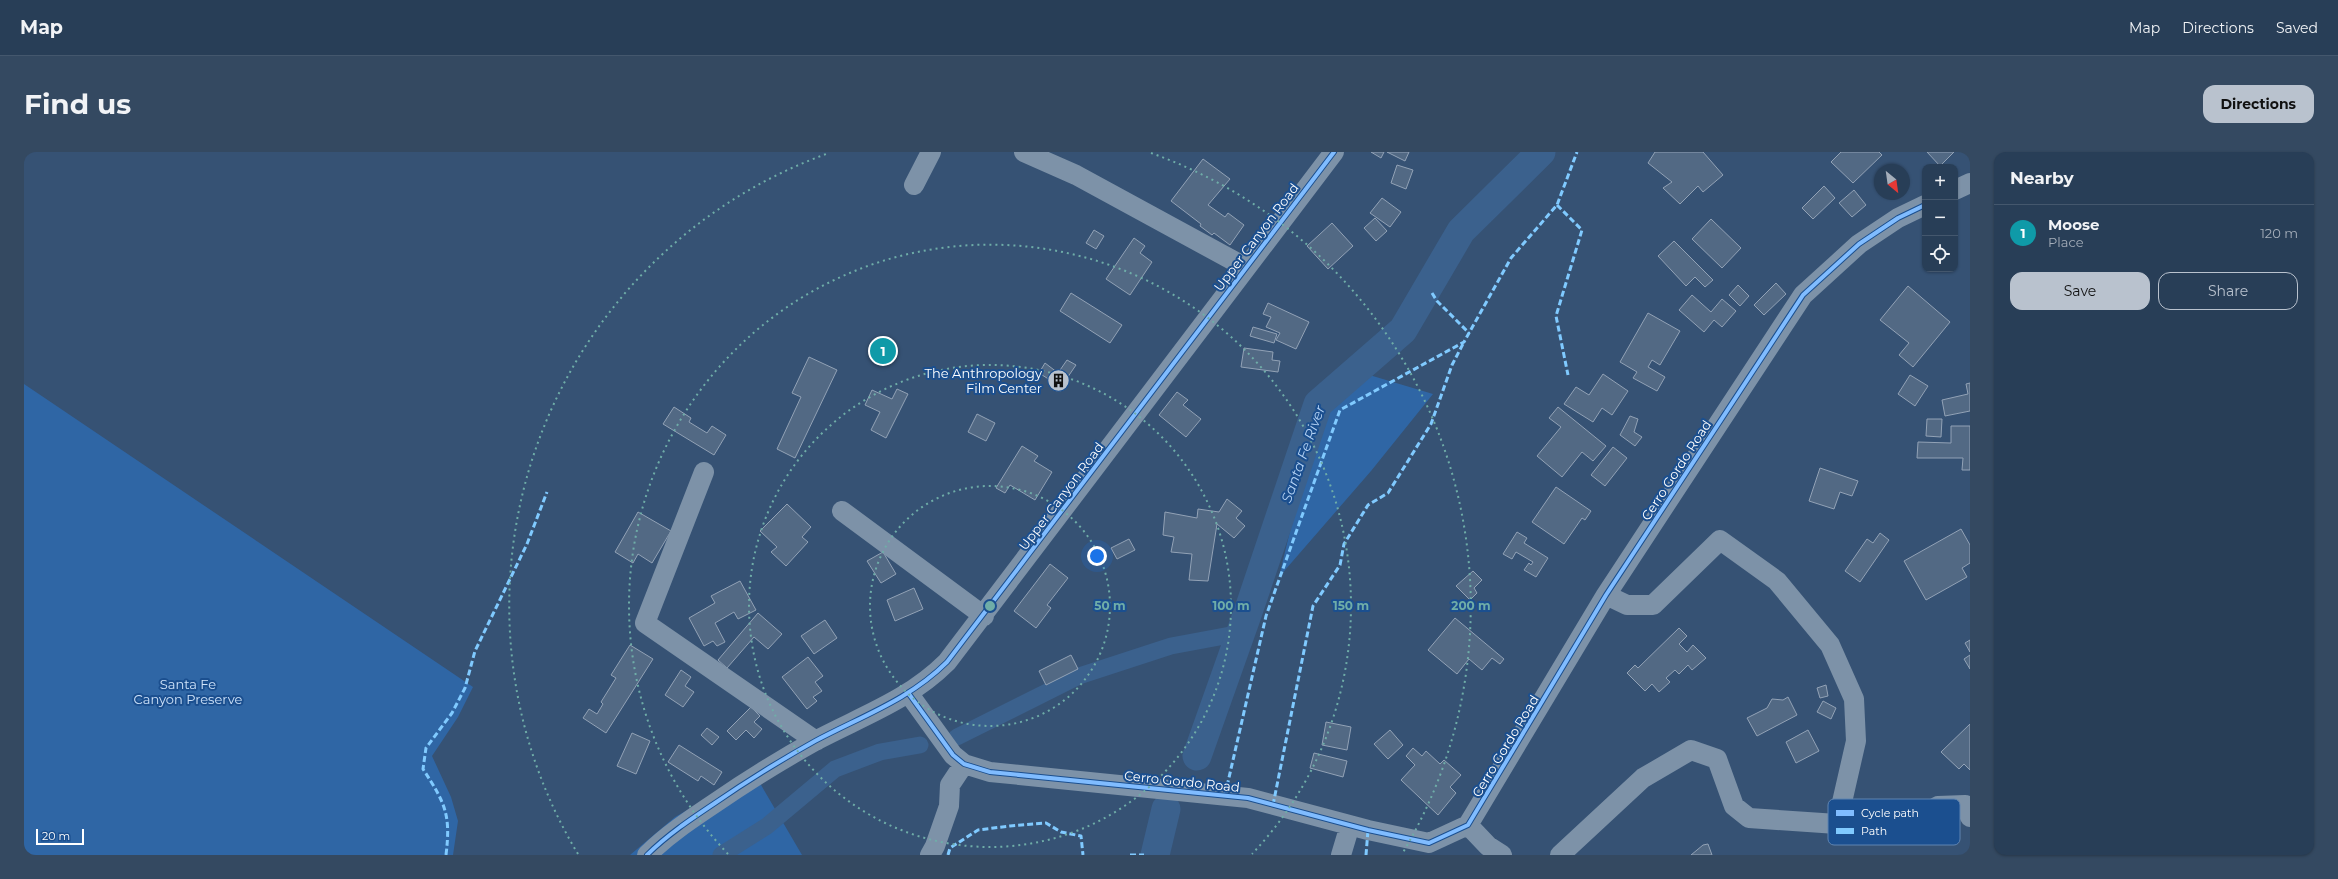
<!DOCTYPE html>
<meta charset="utf-8">
<style>
body{margin:0;font-family:Montserrat,sans-serif;background:#344961;color:#f1f3f6}
.controls{position:absolute;right:12px;top:12px;display:grid;overflow:hidden;border-radius:8px;box-shadow:0 1px 3px #0004}
.controls button{width:36px;height:36px;display:grid;place-items:center;padding:0;border:0;border-bottom:1px solid #44576d;background:#283e57;color:#f1f3f6;font:20px sans-serif}
.compass{position:absolute;left:1850px;top:12px;width:36px;height:36px;border-radius:50%;background:#283e57;box-shadow:0 1px 3px #0004;rotate:151deg}
.scale{position:absolute;left:12px;bottom:10px;width:48px;box-sizing:border-box;padding-left:4px;border:2px solid #fff;border-top:0;font-size:11px;line-height:14px;white-space:nowrap;color:#fff;-webkit-text-stroke:3px #1b4f8f;paint-order:stroke}
.you{position:absolute;left:1073px;top:404px;width:14px;height:14px;margin:-10px;border:3px solid #fff;border-radius:50%;background:#1a73e8;box-shadow:0 0 0 6px #1a73e833}
.badge{display:grid;place-items:center;width:26px;height:26px;border-radius:50%;background:#b9c2ce;color:#fff;font-size:13px;font-weight:700}
.pin{position:absolute;translate:-50% -50%;border:2px solid #fff;box-shadow:0 1px 4px #0006}
.list{margin:0;padding:0;list-style:none}
h2{display:flex;justify-content:space-between;align-items:center;height:52px;margin:0;padding:0 16px;font-size:17px}
h2 small{font-size:13px;font-weight:400;color:#a5aeba}
.list li{display:grid;grid-template-columns:26px 1fr auto;gap:12px;align-items:center;box-sizing:border-box;height:56px;padding:0 16px;border-top:1px solid #44576d}
.list b{display:block;font-size:15px;white-space:nowrap}
.list p{margin:0;font-size:13px;white-space:nowrap;color:#a5aeba}
.list em{font-size:13px;font-style:normal;color:#a5aeba}
.actions{display:flex;gap:8px;padding:12px 16px}
.actions a{flex:1;padding:9px 0;border:1px solid #b9c2ce;border-radius:12px;text-align:center;font-size:14px;color:#b9c2ce}
.actions .main{background:#b9c2ce;color:#111}
.icon{flex:none;width:22px;height:22px;fill:none;stroke:currentColor;stroke-width:2;stroke-linecap:round;stroke-linejoin:round}
.map{position:relative;flex:none;width:1946px;height:703px;overflow:hidden;border-radius:12px}
header{display:flex;align-items:center;gap:24px;box-sizing:border-box;height:56px;padding:0 20px;background:#283e57;border-bottom:1px solid #44576d}
header strong{font-size:19px}
nav{display:flex;gap:22px;margin-inline-start:auto;font-size:14px}
.intro{display:flex;align-items:center;justify-content:space-between;box-sizing:border-box;height:96px;padding:0 24px}
h1{margin:0;font-size:28px}
.button{padding:10px 18px;border-radius:12px;background:#b9c2ce;color:#111;font-size:14px;font-weight:700}
main{display:flex;gap:24px;padding:0 24px}
aside{flex:1;background:#283e57;border-radius:12px;box-shadow:0 1px 3px #0004}
.map>svg:first-child{display:block}
</style>
<header>
<strong>Map</strong>
<nav><a>Map</a><a>Directions</a><a>Saved</a></nav>
</header>
<div class="intro"><h1>Find us</h1><a class="button">Directions</a></div>
<main>
<div class="map">
<svg width="1946" height="703" viewBox="0 0 1946 703">
<rect width="100%" height="100%" fill="#365274"/>
<path fill="#2f66a5" d="M1342,222L1409,242L1347,319L1255,425L1279,325L1303,258Z
M0,232L449,535L434,565L408,604L427,645L434,669L429,703H0Z
M730,621L778,703H606L651,665Z"/>
<g fill="none" stroke-linecap="round" stroke-linejoin="round">
<path stroke="#3b618d" stroke-width="17" d="M933,585L1055,524L1147,494L1217,481
M697,703L743,674L811,617L856,600L896,593"/>
<path stroke="#3b618d" stroke-width="29" d="M1173,604L1223,463L1294,252L1379,178L1437,79L1517,0
M1131,703L1142,657"/>
</g>
<path fill="#526984" stroke="#92a2b6" d="M1347,0H1360L1357,6Z
M1363,0H1385L1381,9Z
M1631,0H1679L1699,23L1679,40L1674,34L1656,52L1639,36L1648,30L1624,11Z
M1817,0H1855L1858,3L1829,31L1807,10Z
M1903,0H1930L1916,14Z
M1179,7L1206,27L1184,53L1201,65L1204,61L1220,73L1206,93L1190,81L1188,83L1176,74L1177,72L1147,49Z
M1373,13L1389,18L1382,37L1367,31Z
M1800,34L1811,46L1789,67L1778,56Z
M1830,38L1842,53L1828,65L1815,51Z
M1358,46L1377,60L1366,75L1346,61Z
M1351,66L1363,79L1352,89L1340,76Z
M1687,67L1717,96L1698,116L1668,87Z
M1308,71L1329,94L1304,117L1283,94Z
M1070,78L1080,84L1072,97L1062,91Z
M1110,86L1121,94L1116,101L1128,110L1106,143L1082,127Z
M1650,89L1689,128L1681,135L1671,125L1662,134L1634,104Z
M1752,131L1762,142L1740,163L1730,153Z
M1714,133L1725,144L1716,154L1705,143Z
M1884,134L1926,170L1889,215L1875,203L1885,191L1856,168Z
M1047,141L1098,173L1086,191L1036,159Z
M1668,143L1687,160L1698,147L1712,159L1698,175L1690,168L1680,180L1655,158Z
M1244,151L1285,170L1272,197L1252,188L1256,181L1242,175L1247,165L1239,162Z
M1624,161L1656,179L1636,213L1628,208L1624,215L1641,225L1633,239L1609,226L1613,220L1596,210Z
M1229,175L1253,182L1250,191L1226,184Z
M1220,196L1249,200L1248,208L1256,209L1254,220L1217,215Z
M785,205L813,218L771,306L753,297L777,245L768,241Z
M1043,208L1052,213L1037,235L1015,221L1021,211L1034,221Z
M1579,222L1604,239L1588,263L1578,256L1569,270L1540,252L1552,235L1565,243Z
M1886,223L1904,234L1891,254L1874,242Z
M1946,231V259L1921,264L1918,248L1944,242L1942,232Z
M873,237L884,242L862,286L847,278L856,260L841,253L848,238L868,247Z
M1153,240L1164,248L1159,253L1177,267L1162,285L1135,263Z
M650,255L667,266L665,270L683,281L688,274L702,283L690,303L639,272Z
M1534,255L1582,294L1569,309L1558,300L1538,325L1513,304L1537,275L1525,266Z
M953,262L971,271L962,289L944,280Z
M1606,264L1614,267L1610,280L1618,285L1611,294L1596,283Z
M1903,267H1918L1917,285L1902,284Z
M1927,274H1946V318H1938L1939,306H1893L1894,290L1927,291Z
M998,294L1014,304L1010,309L1028,320L1011,348L986,333L981,341L972,336Z
M1589,295L1603,306L1581,334L1567,323Z
M1796,316L1834,329L1828,344L1816,340L1810,357L1785,349Z
M1532,335L1567,359L1561,368L1558,366L1540,392L1508,370Z
M1203,347L1218,359L1212,366L1221,374L1210,386L1193,372L1184,429L1165,428L1168,402L1147,400L1150,385L1139,383L1141,360L1173,366L1174,357L1195,360Z
M763,352L787,375L778,385L784,390L762,414L747,400L753,395L736,379Z
M614,360L647,379L628,411L614,402L609,411L591,400Z
M1937,377L1946,393V411L1938,416L1943,425L1902,448L1880,409Z
M1493,380L1503,386L1500,391L1524,406L1512,425L1500,418L1505,411L1507,413L1509,410L1492,400L1488,407L1479,402Z
M1856,381L1865,388L1836,430L1821,419L1843,387L1849,391Z
M1105,387L1111,398L1093,407L1087,396Z
M859,400L872,422L857,431L843,409Z
M1026,412L1044,426L1023,453L1027,456L1012,476L990,459Z
M1449,419L1458,428L1450,436L1453,441L1446,448L1432,434Z
M716,429L732,458L714,467L710,460L691,471L701,490L693,494L689,489L680,494L665,466L691,451L687,444Z
M890,436L899,457L871,469L863,448Z
M734,461L758,482L744,497L730,485L703,516L694,508Z
M1431,466L1480,507L1476,512L1468,506L1458,518L1445,507L1433,522L1404,498Z
M801,468L813,486L790,502L777,484Z
M1655,476L1663,484L1655,492L1663,500L1669,493L1682,506L1668,518L1664,513L1655,522L1651,518L1642,526L1646,530L1635,540L1628,532L1621,539L1603,521L1611,513L1614,516Z
M1946,488V500L1941,491Z
M606,493L629,507L582,581L559,566L565,557L573,562L579,552L577,550L592,526L587,523Z
M1047,503L1054,517L1022,533L1015,519Z
M1946,503V517L1940,507Z
M784,505L799,524L791,530L798,539L789,545L793,549L783,557L758,525Z
M657,518L667,525L661,534L670,540L659,555L641,543Z
M1802,533L1804,544L1796,546L1793,536Z
M1764,545L1773,563L1733,584L1723,566L1743,556L1748,547L1759,548Z
M1799,549L1812,556L1807,567L1793,560Z
M727,555L736,564L730,570L738,577L730,586L722,578L712,588L703,579Z
M1302,570L1327,575L1323,598L1298,593Z
M1946,572V618L1940,612L1935,617L1917,600Z
M683,576L695,585L688,593L677,583Z
M1366,578L1379,593L1364,607L1350,592Z
M1784,578L1795,599L1772,611L1762,590Z
M608,581L626,589L612,622L593,614Z
M655,593L698,620L690,633L677,624L674,629L644,610Z
M1389,596L1398,604L1402,599L1416,612L1420,608L1437,623L1426,635L1432,641L1414,663L1377,628L1391,613L1382,604Z
M1290,601L1323,609L1319,625L1286,616Z
M1684,692L1688,703H1667L1679,693Z"/>
<g fill="none" stroke-linecap="round" stroke-linejoin="round">
<path stroke="#7d92a8" stroke-width="20" d="M1000,0L1052,23L1221,115
M890,33L907,0
M1931,38L1946,31
M680,320L621,471L792,589
M818,359L960,464
M1582,443L1603,453H1629L1696,388L1753,429L1806,493L1830,547L1832,589L1813,672L1861,682L1914,654L1941,653L1946,665
M885,542L929,603L940,612L966,620L1224,646L1344,678L1405,691L1444,673L1582,443L1779,143L1835,92L1874,66L1901,53
M1444,673L1464,694L1478,703
M623,703C643,683 667,667 691,651C723,629 757,608 791,589C838,564 885,548 923,510L1310,0
M906,703L911,694L925,654L926,633L940,612
M1317,703L1326,673
M1536,703L1619,626L1667,598L1693,607L1710,654L1725,666L1813,672"/>
<path stroke="#80caff" stroke-width="3" stroke-dasharray="6 3" stroke-linecap="butt" d="M1533,53L1558,78L1532,164L1544,223
M1408,141L1413,149L1445,181
M1201,643L1242,464L1316,258L1440,190L1487,106L1533,53L1553,0
M1249,653L1289,454L1316,413L1320,392L1344,353L1364,341L1407,272L1428,213L1440,190
M422,703C427,662 421,651 399,617L402,596L428,561L441,536L451,499L503,392L523,340
M924,703L926,696L954,678L986,674L1022,671L1037,680L1057,684L1059,703
M1106,703H1120
M1342,703L1344,678"/>
<defs>
<path id="cycleway" d="M885,542L929,603L940,612L966,620L1224,646L1344,678L1405,691L1444,673L1582,443L1779,143L1835,92L1874,66L1901,53
M623,703C643,683 667,667 691,651C723,629 757,608 791,589C838,564 885,548 923,510L1310,0"/>
</defs>
<use href="#cycleway" stroke="#1b4f8f" stroke-width="6"/>
<use href="#cycleway" stroke="#80bcff" stroke-width="4"/>
</g>
<g fill="none" stroke="#6fada8" stroke-width="2" stroke-dasharray="2 4">
<circle cx="966" cy="454" r="120"/>
<circle cx="966" cy="454" r="241"/>
<path d="M704 702A361 361 0 1 1 1228 702"/>
<path d="M554 702A481 481 0 0 1 805 1M1127 1A481 481 0 0 1 1378 702"/>
</g>
<defs>
<symbol id="building-disc" viewBox="-11 -11 22 22"><circle r="9.5" fill="#b9c2ce" stroke="#1b4f8f"/><path d="M-4-6H4V6H1V3H-1V6H-4ZM-2.5-4.3h1.7v1.8h-1.7ZM.8-4.3h1.7v1.8H.8ZM-2.5-1h1.7V.8h-1.7ZM.8-1h1.7V.8H.8Z" fill="#111"/></symbol>
</defs>
<g fill-rule="evenodd">
<use href="#building-disc" x="1022" y="216" width="25" height="25"/>
</g>
<g text-anchor="middle" stroke-width="4" stroke-linejoin="round" paint-order="stroke">
<g font-size="13" fill="#fff" stroke="#1b4f8f">
<text transform="translate(1232 85) rotate(-53)" y="5">Upper Canyon Road</text>
<text transform="translate(1652 318) rotate(-57)" y="5">Cerro Gordo Road</text>
<text transform="translate(1037 344) rotate(-53)" y="5">Upper Canyon Road</text>
<text transform="translate(1481 594) rotate(-59)" y="5">Cerro Gordo Road</text>
<text transform="translate(1158 629) rotate(6)" y="5">Cerro Gordo Road</text>
</g>
<g font-size="13" fill="#fff" stroke="#1b4f8f" text-anchor="end">
<text x="1018" y="226">The Anthropology<tspan x="1018" dy="15">Film Center</tspan></text>
</g>
<g font-size="13" fill="#cfe3fa" stroke="#1b4f8f">
<text x="164" y="537">Santa Fe<tspan x="164" dy="15">Canyon Preserve</tspan></text>
</g>
<g font-size="14" font-style="italic" fill="#b5d3f5" stroke="#1b4f8f">
<text transform="translate(1279 302) rotate(-70)" y="5">Santa Fe River</text>
</g>
</g>
<rect x="1804" y="647" width="132" height="46" rx="6" fill="#1b4f8f" stroke="#5f84b1" stroke-width="1"/>
<rect x="1812" y="658" width="18" height="6" fill="#80bcff"/>
<rect x="1812" y="676" width="18" height="6" fill="#80caff"/>
<g font-size="11" fill="#fff">
<text x="1837" y="665">Cycle path</text>
<text x="1837" y="683">Path</text>
</g>
<circle cx="966" cy="454" r="6" fill="#6fada8" stroke="#1b4f8f" stroke-width="2"/>
<g font-size="12" text-anchor="middle" font-weight="bold" fill="#6fada8" stroke="#1b4f8f" stroke-width="4" stroke-linejoin="round" paint-order="stroke">
<text x="1086" y="458">50 m</text>
<text x="1207" y="458">100 m</text>
<text x="1327" y="458">150 m</text>
<text x="1447" y="458">200 m</text>
</g>
</svg>
<div class="controls">
<button>+</button>
<button>−</button>
<button><svg class="icon" aria-label="locate" viewBox="0 0 24 24"><circle cx="12" cy="12" r="6"/><path d="M12 2v4M12 18v4M2 12h4M18 12h4"/></svg></button>
</div>
<svg class="compass" viewBox="-18 -18 36 36"><path d="M0-13l5 13h-10z" fill="#e53935"/><path d="M0 13l5-13h-10z" fill="#a5aeba"/></svg>
<div class="scale">20 m</div>
<div class="you"></div>
<div class="pin badge" style="left:859px;top:199px;background:#0f9aa8">1</div>
</div>
<aside>
<h2>Nearby<small></small></h2>
<ul class="list">
<li><span class="badge" style="background:#0f9aa8">1</span><div><b>Moose</b><p>Place</p></div><em>120 m</em></li>
</ul>
<div class="actions"><a class="main">Save</a><a>Share</a></div>
</aside>
</main>
